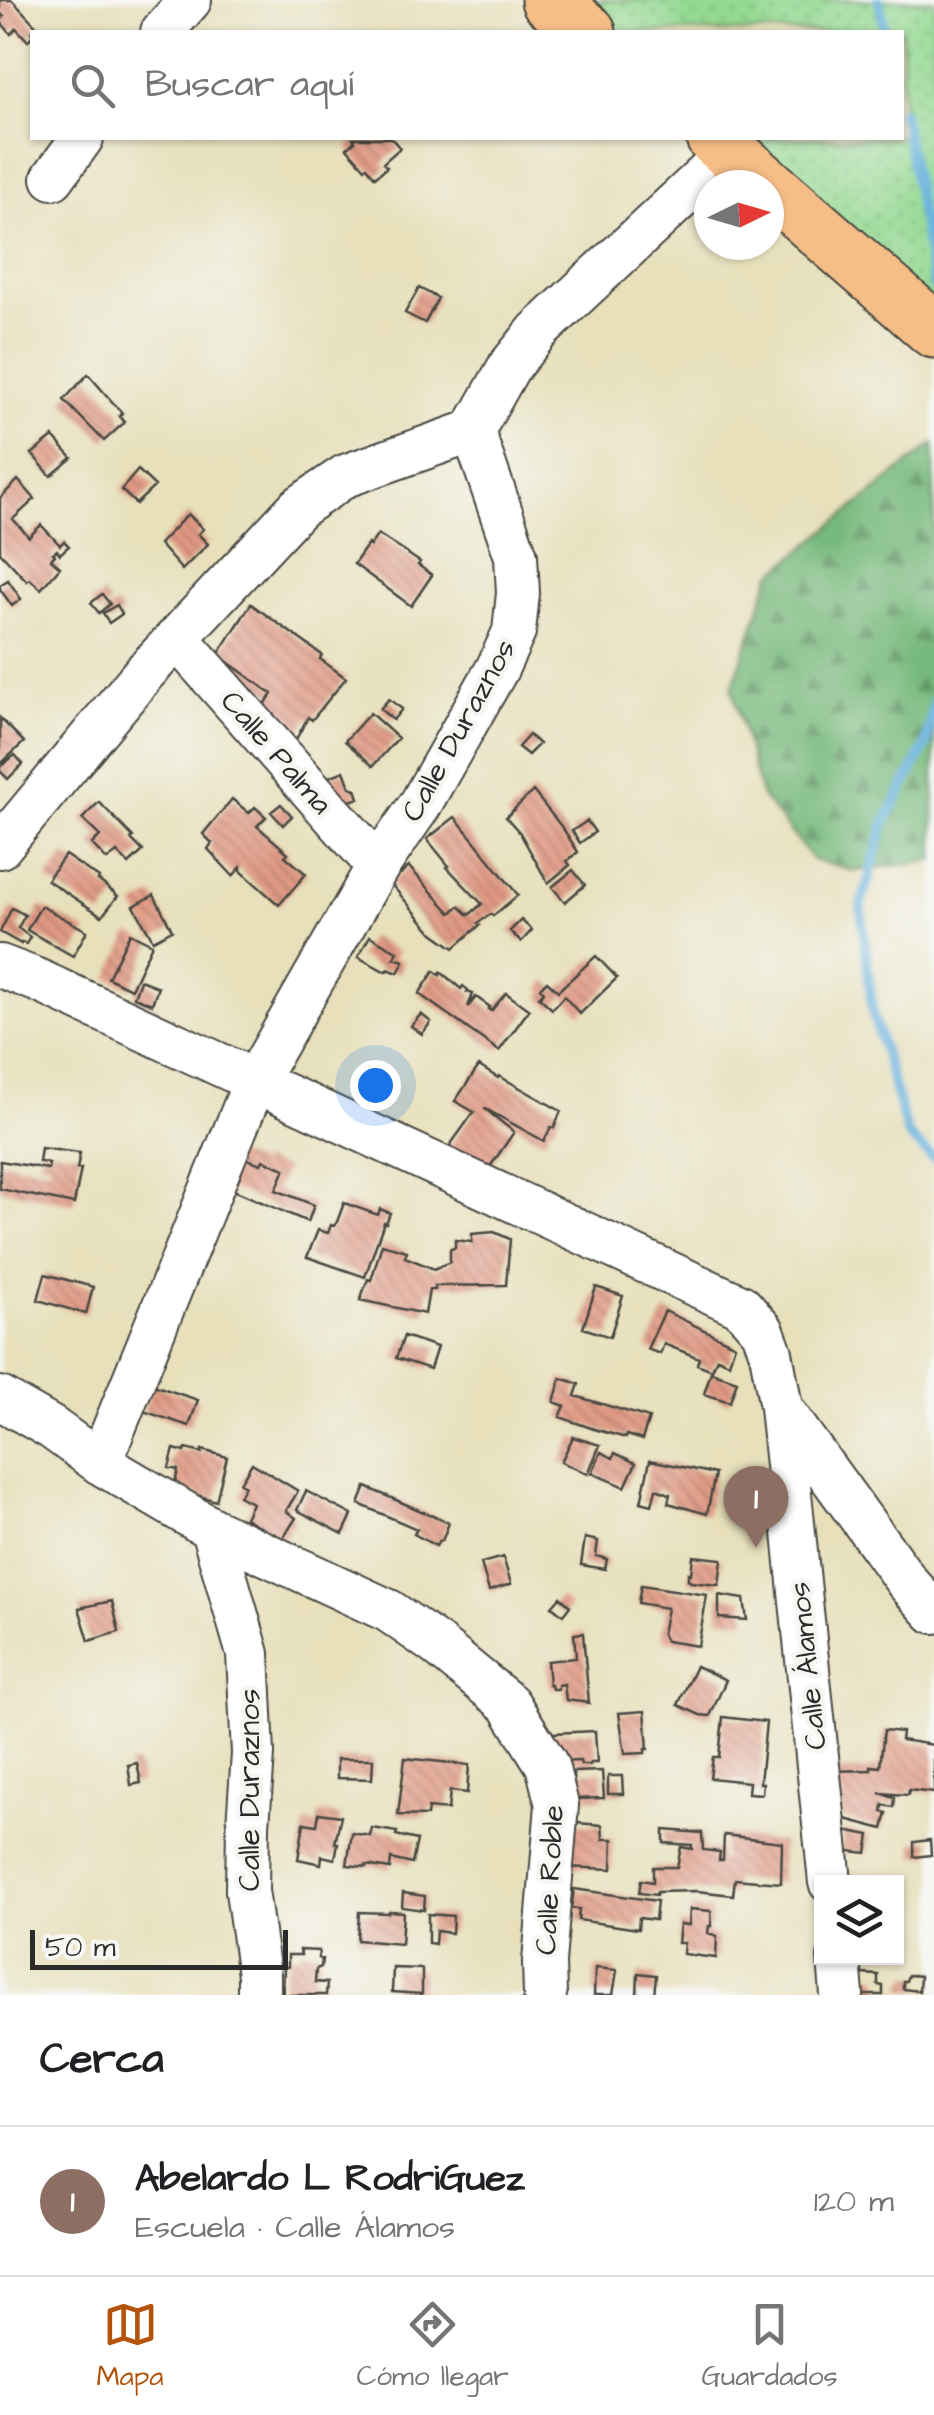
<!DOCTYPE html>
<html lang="es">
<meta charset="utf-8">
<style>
body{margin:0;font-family:"Architects Daughter",sans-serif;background:#f6f6f6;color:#202124}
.controls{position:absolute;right:30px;bottom:30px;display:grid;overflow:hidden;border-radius:0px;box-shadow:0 2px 8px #0004}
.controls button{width:90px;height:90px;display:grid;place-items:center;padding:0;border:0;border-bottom:2px solid #e0e0e0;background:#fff;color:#202124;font:50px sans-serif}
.compass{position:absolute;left:694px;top:170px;width:90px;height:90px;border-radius:50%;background:#fff;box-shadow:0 2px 8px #0004;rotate:85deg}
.scale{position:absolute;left:30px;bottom:25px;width:258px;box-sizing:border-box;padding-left:10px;border:5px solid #2b2b2b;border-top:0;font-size:28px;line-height:35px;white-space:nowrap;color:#2b2b2b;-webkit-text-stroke:8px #f6f6f2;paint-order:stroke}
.you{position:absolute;left:375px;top:1085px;width:35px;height:35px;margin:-25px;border:8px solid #fff;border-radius:50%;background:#1a73e8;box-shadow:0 0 0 15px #1a73e833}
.badge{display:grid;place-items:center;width:65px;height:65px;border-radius:50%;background:#b45309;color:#fff;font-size:32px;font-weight:700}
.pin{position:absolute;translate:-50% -82px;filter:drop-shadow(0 2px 5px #0008)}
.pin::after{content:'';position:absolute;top:52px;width:35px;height:30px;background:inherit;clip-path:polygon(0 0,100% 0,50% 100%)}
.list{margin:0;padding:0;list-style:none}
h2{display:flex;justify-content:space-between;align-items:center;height:130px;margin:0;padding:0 40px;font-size:42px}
h2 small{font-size:32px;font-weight:400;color:#757577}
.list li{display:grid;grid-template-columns:65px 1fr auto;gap:30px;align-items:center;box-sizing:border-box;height:150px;padding:0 40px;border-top:2px solid #e0e0e0}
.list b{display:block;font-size:38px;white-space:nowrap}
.list p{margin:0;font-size:32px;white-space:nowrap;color:#757577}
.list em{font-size:32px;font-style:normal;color:#757577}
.icon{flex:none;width:55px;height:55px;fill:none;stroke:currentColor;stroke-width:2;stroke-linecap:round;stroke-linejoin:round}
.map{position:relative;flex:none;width:934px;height:1995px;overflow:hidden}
.search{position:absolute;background:#fff;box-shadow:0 2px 8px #0004;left:30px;right:30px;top:30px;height:110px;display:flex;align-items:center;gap:25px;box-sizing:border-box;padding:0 35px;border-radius:0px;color:#757577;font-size:38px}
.sheet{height:280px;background:#fff}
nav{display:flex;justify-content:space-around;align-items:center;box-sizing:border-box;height:140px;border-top:2px solid #e0e0e0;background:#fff;font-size:28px;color:#757577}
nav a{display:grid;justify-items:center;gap:5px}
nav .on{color:#b45309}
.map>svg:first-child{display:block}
</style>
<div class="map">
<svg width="934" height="1995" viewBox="0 0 934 1995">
<defs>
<pattern id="grass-dots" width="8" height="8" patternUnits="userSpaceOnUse" patternTransform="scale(2.5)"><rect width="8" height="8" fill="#94d992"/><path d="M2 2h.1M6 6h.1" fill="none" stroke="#80ba7e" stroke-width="1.8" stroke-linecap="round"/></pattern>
<pattern id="forest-firs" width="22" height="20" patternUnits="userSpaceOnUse" patternTransform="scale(2.5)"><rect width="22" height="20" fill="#77b97c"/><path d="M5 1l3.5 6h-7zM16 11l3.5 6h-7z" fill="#629766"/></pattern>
<pattern id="building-back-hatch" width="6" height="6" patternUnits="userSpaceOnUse" patternTransform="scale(2.5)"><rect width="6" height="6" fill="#e19a84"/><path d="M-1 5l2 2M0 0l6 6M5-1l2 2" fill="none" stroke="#b77e6c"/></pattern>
</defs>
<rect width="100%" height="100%" fill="#f6f6f2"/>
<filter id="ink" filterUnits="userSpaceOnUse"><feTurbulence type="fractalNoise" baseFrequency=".01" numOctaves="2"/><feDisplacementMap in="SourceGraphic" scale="20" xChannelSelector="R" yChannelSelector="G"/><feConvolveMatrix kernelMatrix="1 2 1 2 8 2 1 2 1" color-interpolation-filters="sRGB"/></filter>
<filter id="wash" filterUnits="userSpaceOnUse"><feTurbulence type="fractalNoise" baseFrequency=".0048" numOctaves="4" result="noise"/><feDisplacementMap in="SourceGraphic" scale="40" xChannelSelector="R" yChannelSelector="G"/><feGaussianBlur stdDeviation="2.25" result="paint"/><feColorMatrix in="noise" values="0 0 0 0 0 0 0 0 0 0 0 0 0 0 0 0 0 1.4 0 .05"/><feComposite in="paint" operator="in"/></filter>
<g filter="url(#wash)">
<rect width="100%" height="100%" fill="#e7e0bb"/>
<path fill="url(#grass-dots)" stroke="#60825e" stroke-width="2.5" d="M570,0H934V311L741,138H902V32H611Z"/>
<path fill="url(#forest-firs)" stroke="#517254" stroke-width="2.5" d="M934,443V861L853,871L813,860L761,795L732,688L771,575Z"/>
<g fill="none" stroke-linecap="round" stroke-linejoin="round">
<path stroke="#62b0dc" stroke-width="10" d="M879,0L885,32
M902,111L934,286
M934,700L926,745L885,822L861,906L873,1015L908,1135L934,1159"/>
</g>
<g id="blocks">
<path fill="url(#building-back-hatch)" d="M0,0H12L40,30L32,32V36L28,41L16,28L11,34L0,21L4,17L0,13Z
M353,138H391L400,148L383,163L387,167L375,177L367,167L365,168L347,148L355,141Z
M419,288L438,298L425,323L405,313Z
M88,374L122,413L119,416L125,422L104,441L64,400Z
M53,437L72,458L51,476L32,454Z
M138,470L155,486L136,504L121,490Z
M18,480L35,499L13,519L29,537L41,525L60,545L64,541L69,546L60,554L57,550L53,553L55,555L51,559L60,567L41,589L30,579L27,581L0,552V498Z
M188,514L203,529L198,534L208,544L182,570L159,544Z
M378,534L420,562L418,565L432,575L411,606L354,564L368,544L370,546Z
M8,580L21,599L12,606L0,589V585Z
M102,594L110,604L99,613L91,603Z
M251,604L322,655L320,659L346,678L312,720L308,717L294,743L256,718L272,694L218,655Z
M117,605L122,614L109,623L103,613Z
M389,699L402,709L393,720L380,709Z
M370,713L398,738L373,766L345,741Z
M0,718L24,742L2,763L0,760Z
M529,735L539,744L528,755L518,747Z
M15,755L23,764L8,779L0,771V767Z
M344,771L350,787L356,789L359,798L335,806L326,778Z
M533,791L564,830L578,852L567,861L570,865L548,883L520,833L506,817Z
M232,799L249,813L255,807L266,817L257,826L288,853L285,856L306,874L279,905L241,871V867L233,876L208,849L212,843L203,834Z
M99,802L133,837L131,839L143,851L129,864L117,852L107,860L92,844L100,836L82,819Z
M281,804L292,816L283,825L271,812Z
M455,817L518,895L493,916L491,914L478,923L480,925L454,948L433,933L390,883L409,867L451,913L459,906L469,915L482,904L447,867L449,866L427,839Z
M587,821L595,832L580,843L572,831Z
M65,855L99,878L98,880L118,896L102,916L47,880Z
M573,870L585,885L565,902L552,887Z
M154,895L172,930L153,940L134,906Z
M41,906L87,931L73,956L27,930Z
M12,908L25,915L18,928L30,937L26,944L22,942L21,944L0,932Z
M521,920L532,930L521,942L510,931Z
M130,933L152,944L131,989L108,978Z
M370,936L398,952L394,958L404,961L398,973L388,969L386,972L358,957Z
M596,956L617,978L580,1014L564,996L552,1009L539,997L544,992L540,988L547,981L558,991Z
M434,971L440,975L441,972L461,989L463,986L468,990L467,992L473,994L468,1007L476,997L490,1007L488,1009L491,1011L506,993L529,1010L499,1051L419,994Z
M140,980L158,987L152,1004L134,997Z
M421,1014L431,1022L422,1034L411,1026Z
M479,1066L498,1078L499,1076L561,1111L554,1128L551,1127L544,1141L484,1108L514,1132L483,1177L443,1155L474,1112L455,1101Z
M41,1148L80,1153L77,1169H81L74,1204L0,1189V1161L48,1169L49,1163L39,1162Z
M234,1154L261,1164L263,1160L285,1169L276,1190L314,1205L308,1222L222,1185Z
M344,1203L378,1215L380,1209L390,1213L386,1223L384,1222L365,1277L307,1257L318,1230L328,1233L331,1225L334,1226L337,1222Z
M494,1232L510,1239L506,1285L435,1286V1290H429L425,1314L360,1300L368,1279L371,1280L382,1244L407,1251L405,1257L434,1269L450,1262V1249L455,1248V1240L472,1242V1234Z
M45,1274L93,1287L86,1314L38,1300Z
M596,1287L623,1296L610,1337L583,1328Z
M665,1311L735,1345L729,1363L717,1358L712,1370L697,1364L699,1358L664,1344L660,1354L647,1349Z
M404,1336L437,1347L430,1369L396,1358Z
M711,1372L737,1381L730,1402L704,1394Z
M561,1378L579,1384L575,1396L649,1418L642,1440L627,1435L626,1438L594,1429L560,1417L565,1406L554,1402Z
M153,1385L198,1400L189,1426L143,1411Z
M573,1437L600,1445L588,1474L561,1462Z
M174,1449L185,1452L186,1449L202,1453V1450L227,1457L216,1501L174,1488L178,1470L169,1468Z
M601,1452L613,1458L615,1453L636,1463L625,1487L592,1473Z
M650,1460L715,1474L707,1514L668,1503L670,1494L656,1489L652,1505L641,1502Z
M252,1463L298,1491L286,1511L296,1518L282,1540L245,1518L252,1503L239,1496L245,1486L240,1483Z
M366,1487L449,1523L442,1541H439L436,1546L414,1534L417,1529L359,1504Z
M306,1491L352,1515L343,1534L297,1510Z
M585,1538L598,1541L596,1556L607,1559L605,1569L581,1565Z
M693,1556L722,1559L719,1585L691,1582L688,1580V1573L691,1574Z
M503,1557L511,1584L489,1591L481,1563Z
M641,1585L707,1595L698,1646L666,1641L662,1634L667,1608L638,1603Z
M719,1595L744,1599L747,1620L719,1618Z
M560,1597L570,1606L563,1615L552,1606Z
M112,1601L119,1632L89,1641L79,1608Z
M583,1633L585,1657L589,1703L566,1700L564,1684L558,1685V1689H552L551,1685H549L547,1661L576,1658L574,1634Z
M696,1666L726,1680L710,1716L700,1715L678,1705Z
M645,1711L648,1749H645V1753L625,1754L619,1713Z
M723,1717L766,1722L760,1783H763L762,1794L748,1793L749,1782L710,1778L713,1757H719Z
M884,1730L902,1732L901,1740L934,1745V1793L909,1790L908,1795L879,1793L895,1797L894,1807L883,1805L882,1812L887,1813L883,1829L838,1817L843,1795L837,1794L829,1771L871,1770V1766L880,1767Z
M595,1731L597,1763H590V1765H581L580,1761L554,1762L553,1733Z
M405,1758L469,1765L467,1793L450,1791L448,1810L428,1808L427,1816L398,1815Z
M337,1759H373L372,1779L337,1778Z
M137,1763L141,1783L131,1785L128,1765Z
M602,1771L604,1798L574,1799L573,1772Z
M608,1776H622L623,1794H608Z
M319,1813L341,1816L335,1843H338L335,1859L322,1856L321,1864L298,1859L304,1823L317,1825Z
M562,1822L602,1825L603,1839H613L612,1869L565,1867Z
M372,1828L397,1832L396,1835L417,1840L412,1864L391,1859L390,1869L366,1865V1867L347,1865L352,1833L370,1836Z
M664,1830L702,1833L703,1850L720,1852L719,1860H723L724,1835L782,1842L781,1883L735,1879L733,1895L697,1891L657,1892L656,1895L639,1893L641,1880L653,1882V1867H677L681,1847L692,1849V1845L664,1843Z
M844,1830L870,1835L867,1853L840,1850Z
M930,1840L931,1855L914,1857V1842Z
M574,1889L657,1901L655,1920L639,1918L638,1929L578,1920L579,1909L571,1908Z
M403,1893L425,1896L424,1910L402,1907Z
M690,1909L711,1911L712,1926H709L708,1933L717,1936L716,1958L683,1954L684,1943H678L680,1924L689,1925Z
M389,1911L403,1912L401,1944L357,1940L359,1912L388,1913Z
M428,1914L453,1916L452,1933L436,1931L435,1944L428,1943Z
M300,1950L319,1951L318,1958L322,1959L321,1967L316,1969L315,1982L327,1983L326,1995H283L284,1967H288V1955H301Z
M393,1968L422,1969V1994L392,1992Z
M595,1968L617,1970L613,1995H594Z
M638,1973L656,1975L654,1995H637Z
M862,1974L878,1975V1985L883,1986V1995H860Z
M908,1975L920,1976L919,1991L903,1989V1981H906Z"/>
</g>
</g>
<g filter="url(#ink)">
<use href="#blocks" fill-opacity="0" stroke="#474641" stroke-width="2.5"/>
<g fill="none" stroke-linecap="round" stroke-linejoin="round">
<defs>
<path id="minor" d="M162,32L190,0
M53,178L82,138
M177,638L378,866
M0,847L144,673L298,508L345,476L473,431
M0,966L37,980L741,1306L763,1331L771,1353L781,1407L830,1882
M0,1398L52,1428L100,1463L212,1529L389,1611L436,1644L509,1704L547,1765L557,1805L544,1962L545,1995
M781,1408L907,1582L934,1612
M100,1463L255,1081L378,866L420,805L497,669L514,632L518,593L516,556L473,431L509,367L538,331L731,151
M212,1529L248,1654L253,1754L248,1825L247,1891L259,1975V1995
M839,1958L842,1995"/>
<path id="major" d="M549,0L588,32
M714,138L934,330"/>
</defs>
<use href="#minor" stroke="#474641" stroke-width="46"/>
<use href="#major" stroke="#474641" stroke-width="59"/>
<use href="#minor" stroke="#fff" stroke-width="42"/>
<use href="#major" stroke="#f6be87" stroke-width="55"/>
</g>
</g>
<g text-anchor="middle" stroke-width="9" stroke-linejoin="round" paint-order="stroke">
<g font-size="30" fill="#2b2b2b" stroke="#f6f6f2">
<text transform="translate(458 730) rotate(-61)" y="10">Calle Duraznos</text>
<text transform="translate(277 752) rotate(49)" y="10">Calle Palma</text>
<text transform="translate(807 1666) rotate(-96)" y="10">Calle Álamos</text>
<text transform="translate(249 1790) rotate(-90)" y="10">Calle Duraznos</text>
<text transform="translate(549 1880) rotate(-87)" y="10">Calle Roble</text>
</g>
</g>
</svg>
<div class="controls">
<button><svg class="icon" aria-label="layers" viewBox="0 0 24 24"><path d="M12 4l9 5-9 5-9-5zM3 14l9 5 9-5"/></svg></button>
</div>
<svg class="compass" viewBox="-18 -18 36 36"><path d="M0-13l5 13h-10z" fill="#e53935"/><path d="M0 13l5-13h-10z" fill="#757577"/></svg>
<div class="scale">50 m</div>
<div class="you"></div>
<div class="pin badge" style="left:756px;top:1548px;background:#8d6e63">1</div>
<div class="search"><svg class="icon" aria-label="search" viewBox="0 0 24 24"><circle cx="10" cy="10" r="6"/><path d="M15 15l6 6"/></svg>Buscar aquí</div>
</div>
<section class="sheet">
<h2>Cerca<small></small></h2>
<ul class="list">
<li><span class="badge" style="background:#8d6e63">1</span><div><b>Abelardo L RodriGuez</b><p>Escuela · Calle Álamos</p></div><em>120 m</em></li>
</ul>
</section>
<nav>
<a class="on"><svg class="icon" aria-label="map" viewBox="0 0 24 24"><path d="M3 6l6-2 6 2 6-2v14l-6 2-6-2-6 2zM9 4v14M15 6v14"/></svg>Mapa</a>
<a><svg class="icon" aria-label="directions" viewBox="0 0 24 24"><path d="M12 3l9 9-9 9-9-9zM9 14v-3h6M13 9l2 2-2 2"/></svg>Cómo llegar</a>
<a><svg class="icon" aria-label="saved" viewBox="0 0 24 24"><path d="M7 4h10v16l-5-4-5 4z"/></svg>Guardados</a>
</nav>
